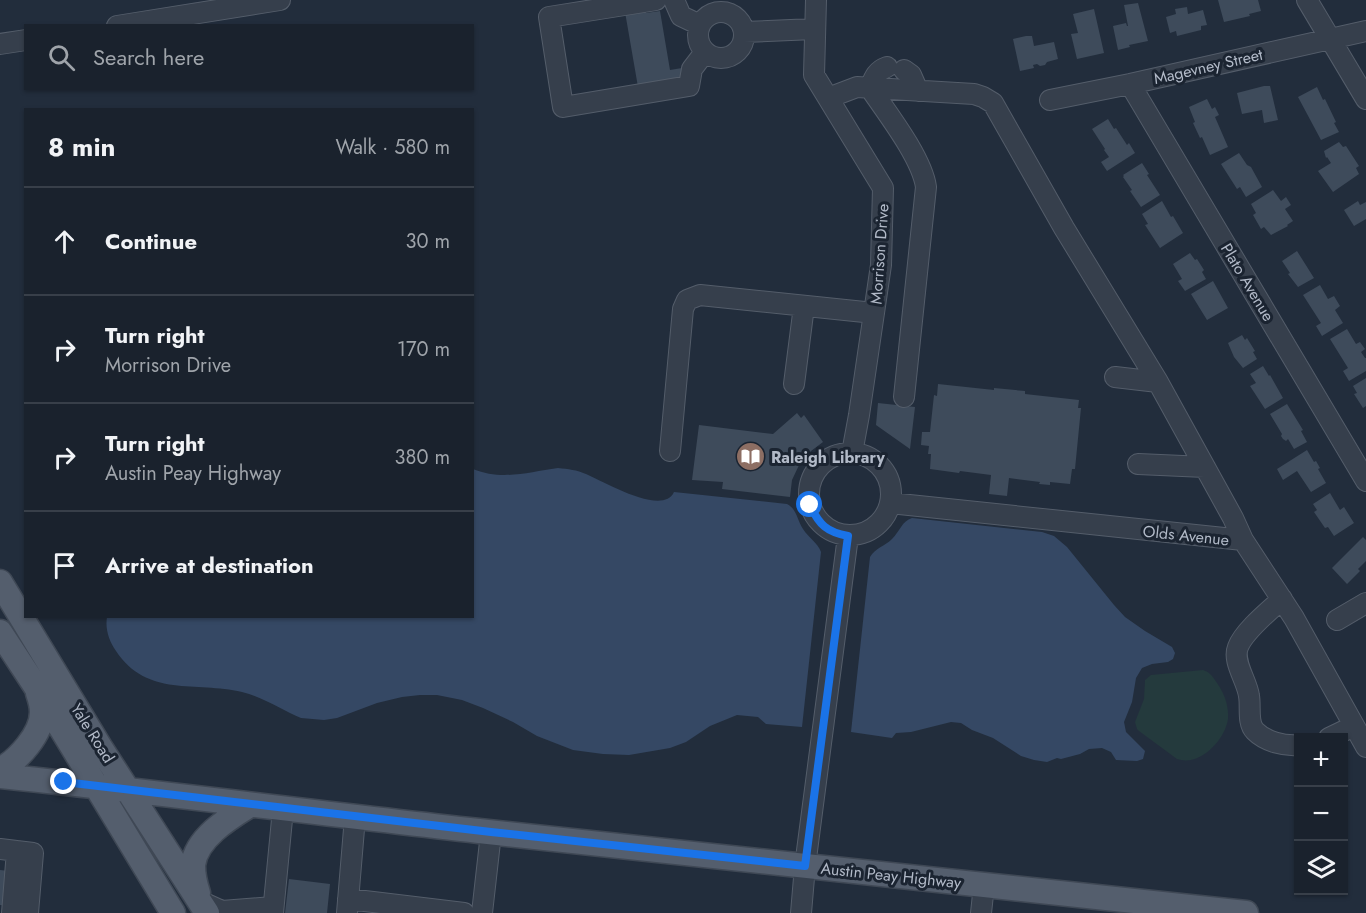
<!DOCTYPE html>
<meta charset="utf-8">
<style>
body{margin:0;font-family:Jost,sans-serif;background:#232a35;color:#f1f3f6}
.controls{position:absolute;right:18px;bottom:18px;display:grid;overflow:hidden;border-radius:0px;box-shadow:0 2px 4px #0004}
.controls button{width:54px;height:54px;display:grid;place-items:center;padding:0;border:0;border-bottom:2px solid #383f49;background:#1a222d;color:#f1f3f6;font:30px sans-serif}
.stop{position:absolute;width:18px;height:18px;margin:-14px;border:4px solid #1a73e8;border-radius:50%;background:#fff}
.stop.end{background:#1a73e8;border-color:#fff;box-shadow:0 2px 6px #0008}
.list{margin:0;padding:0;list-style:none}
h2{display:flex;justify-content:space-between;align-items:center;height:78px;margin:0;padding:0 24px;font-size:26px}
h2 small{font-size:20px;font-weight:400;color:#9fa4aa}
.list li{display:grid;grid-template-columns:39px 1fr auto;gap:18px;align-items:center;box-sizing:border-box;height:108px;padding:0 24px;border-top:2px solid #383f49}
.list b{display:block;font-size:22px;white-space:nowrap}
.list p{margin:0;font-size:20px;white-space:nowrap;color:#9fa4aa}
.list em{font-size:20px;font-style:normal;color:#9fa4aa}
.icon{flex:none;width:33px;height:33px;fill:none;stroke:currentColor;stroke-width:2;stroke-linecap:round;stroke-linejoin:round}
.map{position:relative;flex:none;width:1366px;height:913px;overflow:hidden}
.search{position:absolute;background:#1a222d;box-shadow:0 2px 4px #0004;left:24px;top:24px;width:450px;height:66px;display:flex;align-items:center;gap:15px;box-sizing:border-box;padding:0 21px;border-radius:0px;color:#9fa4aa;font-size:22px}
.panel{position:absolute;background:#1a222d;box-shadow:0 2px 4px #0004;left:24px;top:108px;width:450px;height:510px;border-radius:0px}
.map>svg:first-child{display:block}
</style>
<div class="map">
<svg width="1366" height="913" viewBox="0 0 1366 913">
<rect width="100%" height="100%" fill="#222d3c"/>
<path fill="#243a3d" d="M1203,670C1210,672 1213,677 1217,683C1224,693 1229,705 1228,719C1225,740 1200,767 1177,759L1139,731L1137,729L1135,722L1144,699L1145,680L1151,675Z"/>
<path fill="#354864" d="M558,468C568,469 577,470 586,474C603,481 663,517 674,492L787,504C797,509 797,520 803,529C808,537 818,543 821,552L802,727L766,724L758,717L737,715L710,726L686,742L670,748L629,755L603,754L573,750L537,736L513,722L483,708L462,700L437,695H420L402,697L377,703L337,718L324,720L301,718C282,710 263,697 242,692C196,681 147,698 116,651C109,641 105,629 107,617L472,616L473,469C502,481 528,472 558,468Z
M912,518L1042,532L1054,536L1067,547L1114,605L1125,617L1145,631L1172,647L1175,653L1173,659L1168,662L1152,664L1142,668L1136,678L1132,702L1124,722L1126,732L1145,751L1143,759L1137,761L1116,760L1111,752L1102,748L1089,749L1080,754L1061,759L1057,758L1047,762L1034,760L1021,756L993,738L972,730L961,723L951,722L911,732L896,733L892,738L851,732L870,557C875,548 885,546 892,539C900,531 902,521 912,518Z"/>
<path fill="#3e4b5b" d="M1218,0H1258L1261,11L1249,14L1250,16L1224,22Z
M1138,3L1148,41L1129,45L1130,47L1118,50L1113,26L1126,23L1127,26H1128L1124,5Z
M1187,7L1188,14L1203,10L1207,25L1201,26V30L1177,36L1176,31L1170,33L1166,17L1176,14L1175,9Z
M645,9L646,13L660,11L670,70L682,68L684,81L638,87L625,12Z
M1094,9L1104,53L1077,59L1071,34L1078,33L1073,14Z
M1026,36H1032L1034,46L1054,42L1058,59L1047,62L1045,65L1040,66L1037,64L1033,65L1034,68L1020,71L1013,39Z
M1264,86H1270L1278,120L1264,123L1262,110L1242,114L1237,93Z
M1317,87L1323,100L1325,99L1336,122L1334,123L1339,132L1321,140L1298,97Z
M1207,99L1212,109L1215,107L1219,115L1215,117L1228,147L1210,155L1202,137L1200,138L1193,123L1195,122L1189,107Z
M1108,119L1114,129L1116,128L1127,145L1129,143L1135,153L1107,171L1101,162L1109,157L1104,150L1105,149L1092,129Z
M1339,142L1343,147L1346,146L1359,166L1356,168L1359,174L1333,192L1318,171L1331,163L1327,157L1326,158L1324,151Z
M1239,153L1247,165L1251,167L1262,187L1246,197L1240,187L1237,189L1221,164Z
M1142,163L1149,174L1147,175L1160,195L1141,207L1130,191L1132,190L1123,177L1124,176L1123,175Z
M1273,190L1281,201L1286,197L1291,205L1285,209L1293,221L1287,225L1288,226L1271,235L1264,227L1261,229L1253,215L1256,213L1251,204Z
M1162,201L1171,217L1173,216L1183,233L1160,248L1145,225L1148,224L1142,214Z
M1358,201L1360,205L1366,202V219L1354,226L1344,210Z
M1297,251L1314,278L1298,287L1288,274L1290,273L1282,261Z
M1190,253L1195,260L1197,259L1204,270L1202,272L1206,279L1185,291L1178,281L1182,279L1173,264Z
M1213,281L1228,308L1207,320L1191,294Z
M1320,285L1328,299L1334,296L1340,306L1335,310L1343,323L1322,336L1316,326L1321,323L1303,295Z
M1347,329L1356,344L1360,342L1365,349L1361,352L1365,358H1366V371L1349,381L1343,371L1348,368L1330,339Z
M1242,335L1245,340L1247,338L1255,351L1253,352L1257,359L1243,368L1234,357L1228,343Z
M1263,366L1269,376L1270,375L1283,398L1265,409L1250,386L1256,383L1250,374Z
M1366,378V406L1363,408L1354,394L1357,393L1353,386Z
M938,384L994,390V388L1025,391V394L1079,400L1078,408H1081L1075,469H1072L1070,484L1050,482V485L1039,484L1040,482L1009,478L1007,496L989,494L991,475L960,471L959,473L930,469L931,454H928L929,446L921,445L922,432H930L934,395L937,396Z
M878,403L915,407L910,449L876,425Z
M1287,404L1303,430L1301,431L1307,442L1294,449L1288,439L1286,441L1283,439L1281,436L1282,434L1270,414Z
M797,413L801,418L804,415L823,442L811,451L800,463L792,480L790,497L722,489L723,482L692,480L699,425L773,434Z
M1307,450L1314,462L1316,461L1320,468L1318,469L1326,483L1311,492L1297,471L1283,480L1277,469Z
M1330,493L1340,510L1344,507L1354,523L1334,536L1328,527L1325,528L1314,512L1317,510L1313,504Z
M1363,537L1366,540V561L1358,569L1360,571L1347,584L1332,568Z
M0,870L9,871L10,906L0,905Z
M289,879L330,884L327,913H285Z"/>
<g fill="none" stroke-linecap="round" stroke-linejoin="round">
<defs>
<path id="minor" d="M656,0L549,17L563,107L689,86L692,69L705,52
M674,0L681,16L700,25
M816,0L814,75L883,188L881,265L859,415L852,453
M1307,0L1366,99
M698 35a23 23 0 1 1 46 0a23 23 0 1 1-46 0Z
M117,26L280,0
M744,32L814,29
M0,44L26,40
M887,67C876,71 874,78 870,88C887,113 922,158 926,187L904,397
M904,70L911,75L918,91
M1130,84L1366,481
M828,98L857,87L974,94L983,97L993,103L1064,228L1158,382L1233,518L1243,540
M1050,100L1130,84L1366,31
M1115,377L1158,382
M794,384L804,306
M670,451L683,309L687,300L700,295L874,313
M809 494a41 41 0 1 1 82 0a41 41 0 1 1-82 0Z
M1138,464L1205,467
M890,503L1243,540L1294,618L1366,747
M1282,599C1270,610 1244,631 1238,647C1232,662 1247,680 1249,696C1251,706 1247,723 1255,731C1266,742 1284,746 1298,745
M1337,620L1366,603
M1329,738L1354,726
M0,849L33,853L28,913
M348,899L464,913
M200,901L222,911L273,907
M12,913L17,851
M273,913L283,809
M347,913L355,817
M482,913L491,833
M801,913L805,866L848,536
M981,913L984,885"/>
<path id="major" d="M0,582L100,747L207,913
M0,632L38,690L173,913
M0,770C18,760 42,734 42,712C42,706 40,699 38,693
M0,776C163,793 325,814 488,832C741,861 994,886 1246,913
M198,893C195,884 193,875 193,865C196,838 229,818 250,805"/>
</defs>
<use href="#minor" stroke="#545d6a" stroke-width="22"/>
<use href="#major" stroke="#3f4855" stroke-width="27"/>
<use href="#minor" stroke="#363f4c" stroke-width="20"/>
<use href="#major" stroke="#545e6d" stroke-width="24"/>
</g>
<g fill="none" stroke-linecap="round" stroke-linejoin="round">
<path stroke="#1a73e8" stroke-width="8" d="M64,782L491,832L805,866L848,536C827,532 819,525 810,505"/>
</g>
<defs>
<symbol id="library-disc" viewBox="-11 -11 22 22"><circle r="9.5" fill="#8d6e63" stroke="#1b2431"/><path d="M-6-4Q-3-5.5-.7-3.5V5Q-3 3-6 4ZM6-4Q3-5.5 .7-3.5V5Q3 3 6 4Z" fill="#fff"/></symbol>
</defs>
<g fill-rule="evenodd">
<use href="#library-disc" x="734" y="440" width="33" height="33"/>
</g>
<g text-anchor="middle" stroke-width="6" stroke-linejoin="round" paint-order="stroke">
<g font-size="16" fill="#b2bac8" stroke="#1b2431">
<text transform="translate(1208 66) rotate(-13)" y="6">Magevney Street</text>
<text transform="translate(879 254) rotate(-86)" y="6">Morrison Drive</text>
<text transform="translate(1248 282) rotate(59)" y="6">Plato Avenue</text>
<text transform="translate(1186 535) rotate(6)" y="6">Olds Avenue</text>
<text transform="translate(93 733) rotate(58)" y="6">Yale Road</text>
<text transform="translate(891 875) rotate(6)" y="6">Austin Peay Highway</text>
</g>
<g font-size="16" font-weight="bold" fill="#b2bac8" stroke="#1b2431" text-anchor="start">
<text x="771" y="463">Raleigh Library</text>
</g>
</g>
</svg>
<div class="controls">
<button>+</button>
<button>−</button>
<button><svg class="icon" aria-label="layers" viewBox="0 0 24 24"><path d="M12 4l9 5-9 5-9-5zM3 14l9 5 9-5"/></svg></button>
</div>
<div class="stop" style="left:810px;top:505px"></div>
<div class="stop end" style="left:64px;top:782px"></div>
<div class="search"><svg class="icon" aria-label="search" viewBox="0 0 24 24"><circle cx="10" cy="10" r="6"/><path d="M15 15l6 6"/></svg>Search here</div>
<section class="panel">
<h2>8 min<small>Walk · 580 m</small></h2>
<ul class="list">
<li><svg class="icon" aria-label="ahead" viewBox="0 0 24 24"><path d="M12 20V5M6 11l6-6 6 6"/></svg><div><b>Continue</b></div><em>30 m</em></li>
<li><svg class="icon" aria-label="right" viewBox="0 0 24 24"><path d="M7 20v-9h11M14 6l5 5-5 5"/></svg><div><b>Turn right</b><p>Morrison Drive</p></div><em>170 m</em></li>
<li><svg class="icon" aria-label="right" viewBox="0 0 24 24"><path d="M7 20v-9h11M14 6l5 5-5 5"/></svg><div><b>Turn right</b><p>Austin Peay Highway</p></div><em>380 m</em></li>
<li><svg class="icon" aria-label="arrive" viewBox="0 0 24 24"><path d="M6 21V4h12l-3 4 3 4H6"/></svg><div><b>Arrive at destination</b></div></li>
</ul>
</section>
</div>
